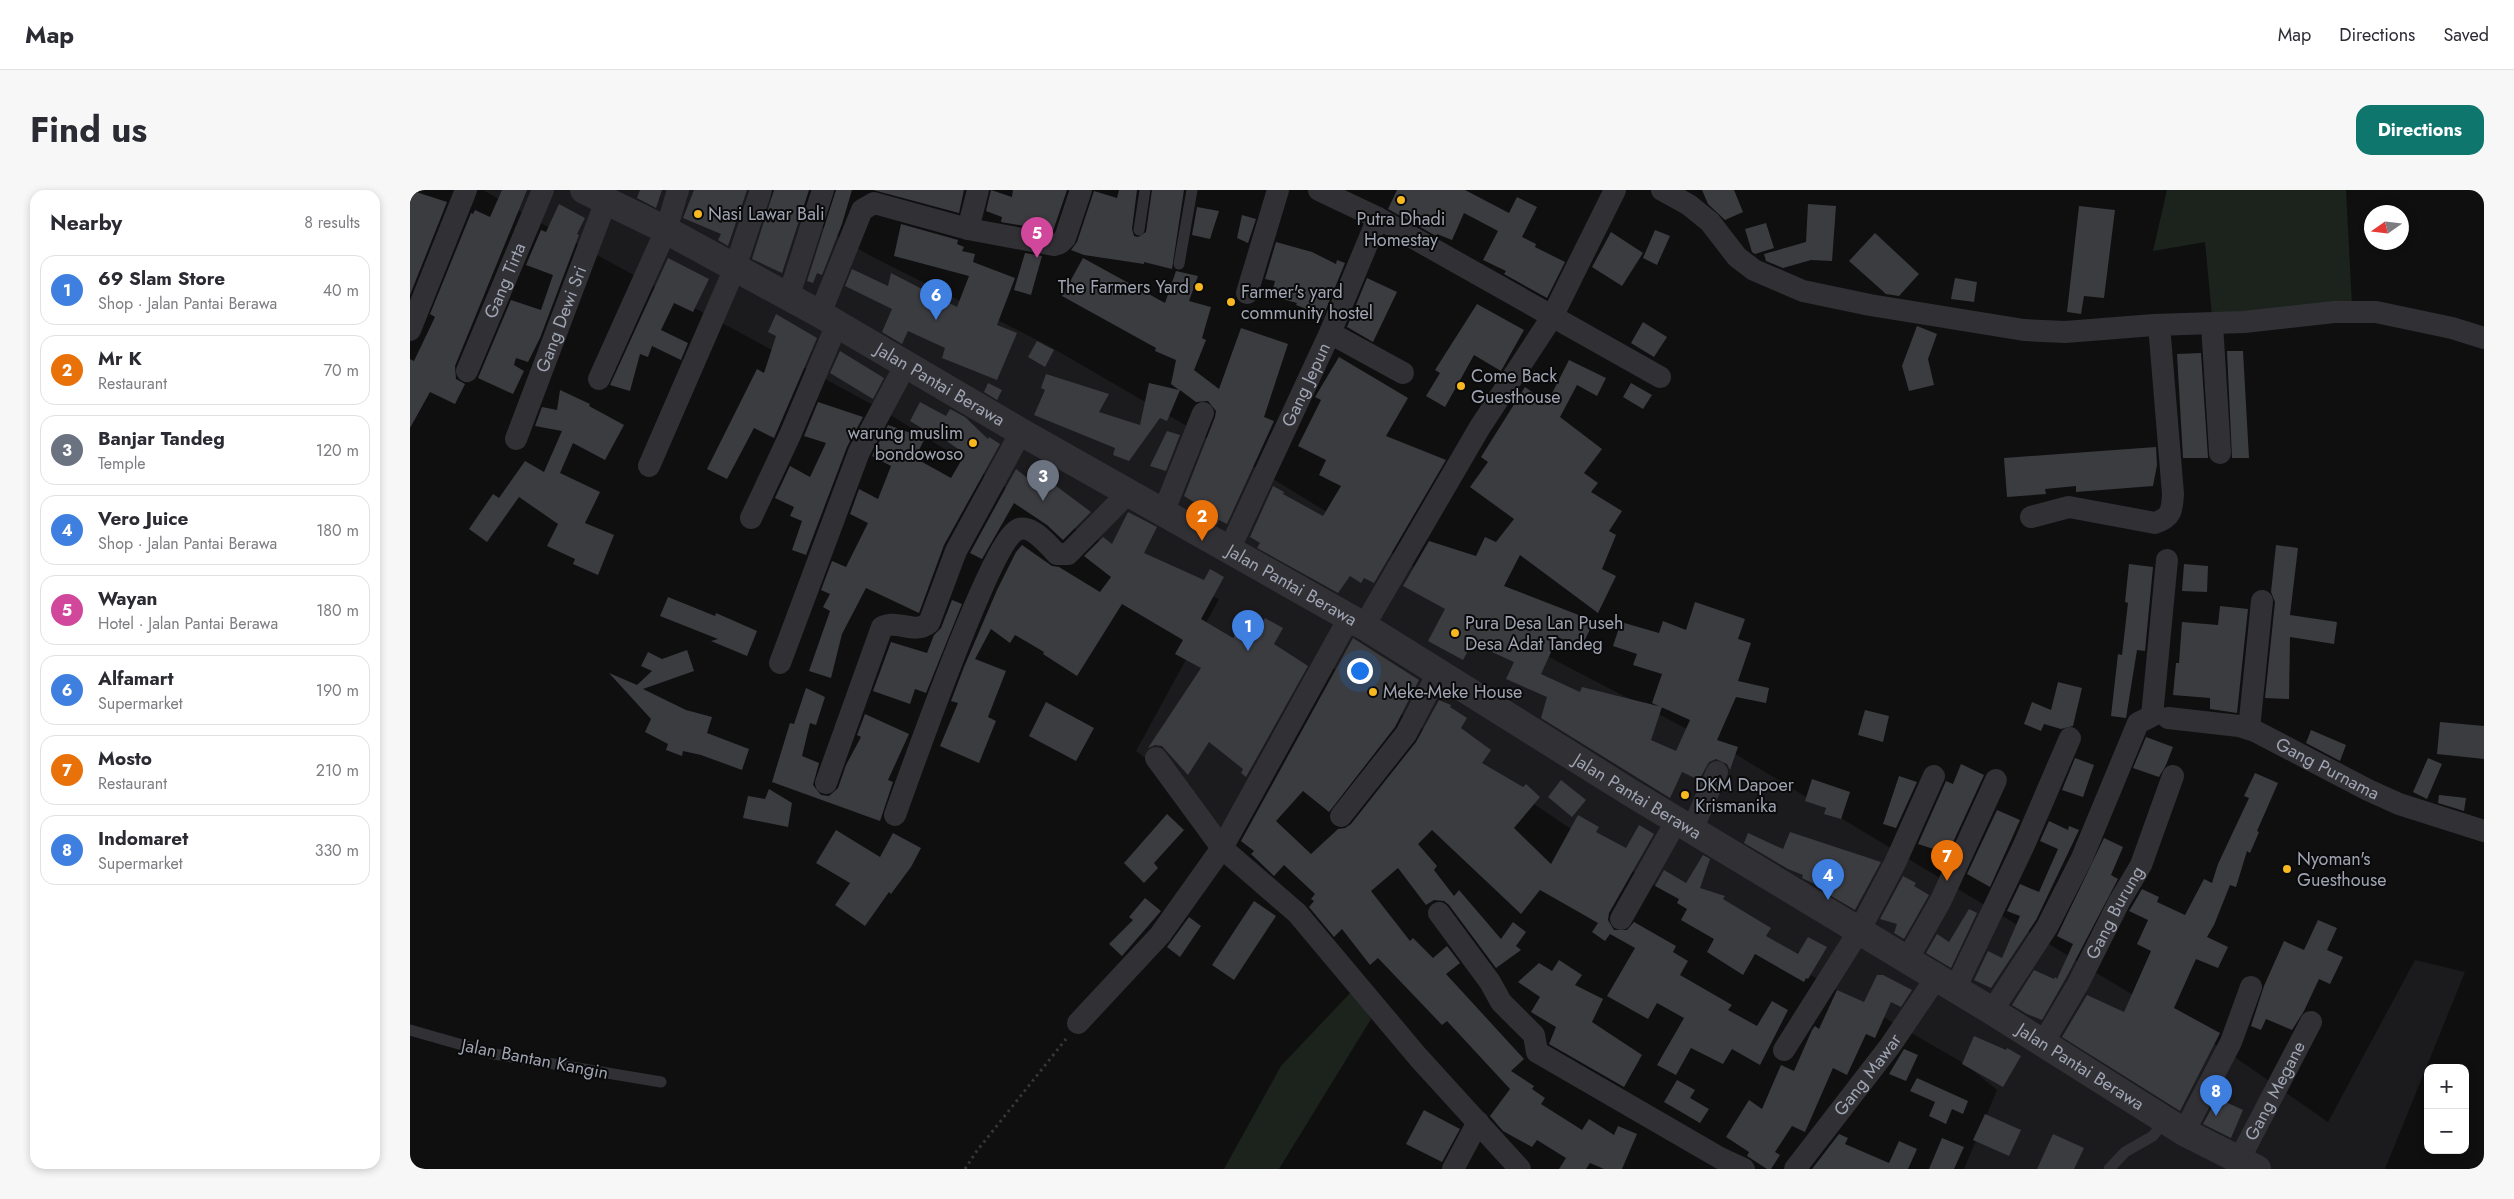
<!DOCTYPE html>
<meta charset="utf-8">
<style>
body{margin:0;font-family:Jost,sans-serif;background:#f7f7f7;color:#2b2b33}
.controls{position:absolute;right:15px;bottom:15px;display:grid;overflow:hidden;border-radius:10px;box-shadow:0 2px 8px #0003}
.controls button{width:45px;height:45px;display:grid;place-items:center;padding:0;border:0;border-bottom:1px solid #e1e1e2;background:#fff;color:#2b2b33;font:25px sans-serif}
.compass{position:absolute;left:1954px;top:15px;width:45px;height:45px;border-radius:50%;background:#fff;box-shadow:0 2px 8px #0003;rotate:256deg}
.you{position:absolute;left:949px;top:480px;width:18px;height:18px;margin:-12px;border:4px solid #fff;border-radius:50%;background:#1a73e8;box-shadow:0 0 0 8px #1a73e833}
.badge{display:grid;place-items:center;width:32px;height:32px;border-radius:50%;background:#0f766e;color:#fff;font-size:16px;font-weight:700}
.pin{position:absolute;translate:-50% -41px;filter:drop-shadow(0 1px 2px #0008)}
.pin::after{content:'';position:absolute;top:26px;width:18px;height:15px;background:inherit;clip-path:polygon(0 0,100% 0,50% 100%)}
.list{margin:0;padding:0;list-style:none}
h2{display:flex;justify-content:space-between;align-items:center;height:65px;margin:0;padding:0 20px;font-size:21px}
h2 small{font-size:16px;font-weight:400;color:#7c7c81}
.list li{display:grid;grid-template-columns:32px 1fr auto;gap:15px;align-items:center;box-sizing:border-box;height:70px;margin:0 10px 10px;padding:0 10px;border:1px solid #e1e1e2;border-radius:15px}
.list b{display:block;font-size:19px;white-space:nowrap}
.list p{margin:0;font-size:16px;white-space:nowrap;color:#7c7c81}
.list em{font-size:16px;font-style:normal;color:#7c7c81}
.map{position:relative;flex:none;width:2074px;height:979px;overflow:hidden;border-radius:15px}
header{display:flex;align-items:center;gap:30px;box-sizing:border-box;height:70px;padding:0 25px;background:#fff;border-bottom:1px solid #e1e1e2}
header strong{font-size:24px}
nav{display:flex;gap:28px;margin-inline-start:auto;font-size:18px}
.intro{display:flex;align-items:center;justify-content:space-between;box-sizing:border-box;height:120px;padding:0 30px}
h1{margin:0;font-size:35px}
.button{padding:12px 22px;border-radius:15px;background:#0f766e;color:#fff;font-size:18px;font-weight:700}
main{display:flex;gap:30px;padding:0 30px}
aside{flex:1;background:#fff;border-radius:15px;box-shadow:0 2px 8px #0003}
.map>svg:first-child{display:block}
</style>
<header>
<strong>Map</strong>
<nav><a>Map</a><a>Directions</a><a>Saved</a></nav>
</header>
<div class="intro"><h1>Find us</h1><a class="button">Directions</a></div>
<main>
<aside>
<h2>Nearby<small>8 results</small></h2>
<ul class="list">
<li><span class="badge" style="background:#3f7fe0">1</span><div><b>69 Slam Store</b><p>Shop · Jalan Pantai Berawa</p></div><em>40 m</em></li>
<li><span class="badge" style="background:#e8710a">2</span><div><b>Mr K</b><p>Restaurant</p></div><em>70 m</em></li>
<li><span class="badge" style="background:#6b7280">3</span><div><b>Banjar Tandeg</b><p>Temple</p></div><em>120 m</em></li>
<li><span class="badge" style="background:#3f7fe0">4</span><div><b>Vero Juice</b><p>Shop · Jalan Pantai Berawa</p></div><em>180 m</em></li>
<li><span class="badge" style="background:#d1479c">5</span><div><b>Wayan</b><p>Hotel · Jalan Pantai Berawa</p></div><em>180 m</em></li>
<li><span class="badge" style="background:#3f7fe0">6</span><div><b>Alfamart</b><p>Supermarket</p></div><em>190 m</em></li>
<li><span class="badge" style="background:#e8710a">7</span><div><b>Mosto</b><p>Restaurant</p></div><em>210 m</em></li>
<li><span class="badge" style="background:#3f7fe0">8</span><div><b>Indomaret</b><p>Supermarket</p></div><em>330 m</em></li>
</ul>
</aside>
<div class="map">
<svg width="2074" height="979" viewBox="0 0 2074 979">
<rect width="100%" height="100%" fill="#0f0f10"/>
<path fill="#1b1b1d" d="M73,0H350L459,65L639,156L782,239L977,359L1141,468L1327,565L1819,863L1918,932L2005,770L2055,782L1975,979H1554L1587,900L1555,874L1239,692L920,476L820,652L770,596L726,561L809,409L649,331L474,221L185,64Z"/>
<path fill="#1b231c" d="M1757,0H1936L1942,115L1803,137L1795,52L1743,61Z
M943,800L961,829L869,979H814L871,876Z"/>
<path fill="#3b3c40" d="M0,0L37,12L0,105Z
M92,0H117L45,176L46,189L55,194L45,214L20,202L0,238V169L4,171L25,127L20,124L61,23L63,24L65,20L80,27Z
M230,0H252L246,18L227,8Z
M284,0H337L318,56L308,50L311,44L273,28Z
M364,0H399L372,83L342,69Z
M426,0H442L432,34L412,85L407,83L403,93L397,91Z
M463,0H554L549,23Z
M581,0L602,7L603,0H657L643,41L591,32L592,27L576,21Z
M709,0H727L722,39L724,46L728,47L736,42L742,0H774L762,79L734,72V74L674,65L661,60L667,52L684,1L707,8Z
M987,0H1055L1099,23L1107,7L1127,17L1112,47L1126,54L1125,57L1155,72L1137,108L1094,84L1096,81L1073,70L1088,41L1054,23L1042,50L1027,44L1026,46L978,19Z
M1292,0H1324L1333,22L1315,30L1298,14Z
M149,14L175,28L167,44L169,45L130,148L118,172L106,168L104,175L114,181L103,204L68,188L101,110L131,120L143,85L116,75L131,40L136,42Z
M1398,14L1426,16L1422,71L1401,70L1373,78L1356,71L1354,64L1396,52Z
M1669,16L1705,20L1694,108L1674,106L1671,124L1657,122Z
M787,17L809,21L800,49L782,45Z
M832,25L846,29L838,53L827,48Z
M1356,33L1364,58L1345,64L1342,62L1335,39Z
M491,34L548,50L547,54L554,57L552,61L565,64L563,72L605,88L587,135L607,143L587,190L532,168L535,158L498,141L492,154L472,142L482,119L435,96L442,79L478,96L481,83L547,117L559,86L484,66Z
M1245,40L1260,46L1247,75L1233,68Z
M1201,42L1233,63L1212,96L1182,77Z
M1465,43L1509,84L1489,106L1476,104L1439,71Z
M866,52L902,62L926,74L927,70L935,73L912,129L898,122L899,120L886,115L887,113L861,106L865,91L855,89Z
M615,63L632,66L621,105L604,100Z
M258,68L299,89L283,122L264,113L251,140L278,153L271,170L242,156L238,167L230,164L220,201L200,195Z
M673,68L755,113L766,81L788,86L779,111L801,117L792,148L796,150L784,180L809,199L831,138L878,154L854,227L864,231L817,334L809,330L807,335L791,326L795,319L774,306L805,227L806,221L798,211L786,212L770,200L757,231L750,228L719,271L703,265L705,258L624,225L635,200L631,198L636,184L699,204L689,222L730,235L739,193L769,200L761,194L766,170L745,161L746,158L652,106Z
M957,88L987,102L963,152L937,137Z
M1545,88L1567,92L1564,112L1541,109Z
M1067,114L1114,140L1091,181L1064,165L1035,217L1016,206L1030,183L1025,180Z
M366,124L407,148L364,248L344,238L317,289L297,279L347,179L354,183L366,146L358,142Z
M1233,132L1257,147L1244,167L1221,153Z
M1507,136L1527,144L1518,169L1524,195L1499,201L1492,176Z
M627,151L644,160L635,177L618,167Z
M430,161L474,188L463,209L420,183Z
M1817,161H1833L1839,268H1822Z
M1791,163L1798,268H1773L1767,164Z
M929,167L998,208L976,246L1036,270L964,393L954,388L951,393L940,386L928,403L847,358L850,353L840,347L863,296L874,302L873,304L913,326L931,296L909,285L916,270L888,256L911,210L905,207Z
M1159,170L1196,188L1187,206L1167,195L1150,227L1192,259L1174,283L1188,293L1181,302L1212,321L1199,341L1206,345L1192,379L1206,386L1188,423L1110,365L1094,396L1184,431L1171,458L1148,447L1131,484L1170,502L1172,497L1252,517L1241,550L1266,561L1280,530L1242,513L1252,484L1223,475L1227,464L1203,456L1211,432L1249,443L1253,431L1276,440L1285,412L1335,429L1328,449L1341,453L1328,491L1359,498L1356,513L1326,507L1307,550L1328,557L1320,580L1317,574L1306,569L1299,572L1289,590L1272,582L1260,608L1131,528L1137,507L1096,489L1104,472L1062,453L1053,470L1018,451L1035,419L993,396L1019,351L1066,366L1075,347L1086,352L1104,329L1060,297L1078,272L1071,267L1115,197L1137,213Z
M578,193L592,200L587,210L574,202Z
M1221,193L1242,205L1233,219L1213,207Z
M150,200L180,214L179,216L214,235L195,270L163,253L150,283L190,302L175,333L204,345L188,385L163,374L165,369L137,356L148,334L109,307L77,352L59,339L83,304L89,308L115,271L134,282L152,241L125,236L132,217L147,220Z
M408,212L453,227L437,257L396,365L382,360L392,331L380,326L384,317L365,308L380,276L400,287L416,253L394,246Z
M510,212L536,226L540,219L555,227L578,249L579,247L590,254L534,355L509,423L456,398L432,444L421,488L399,481L420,421L413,417L420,404L411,400L422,371L436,377L458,333L440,324L449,299L468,309L481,276L462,266L478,235L515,248L505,268L541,288L555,264L520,239L518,242L500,231Z
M757,241L770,245L756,281L740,276Z
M1746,257L1747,275L1743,296L1666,302V296L1635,299L1636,304L1597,307L1594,268Z
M606,279L620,290L626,281L681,322L653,350L637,335L604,313L572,369L560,363Z
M718,322L747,337L734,363L794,390L800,379L814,387L791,429L823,448L831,437L844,447L855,428L873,438L864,454L898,476L836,587L831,583L833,579L799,552L778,585L752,556L745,555L738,558L791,478L765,464L773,450L712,414L667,486L633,464L634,462L605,445L600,453L581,439L565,469L596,481L578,527L586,531L569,573L530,556L548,513L541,511L554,477L587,400L606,362L612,355L642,376L649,377L690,402L701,387L674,366L693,347L702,354Z
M1866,355L1888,358L1880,425L1927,432L1924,454L1880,447L1879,509L1855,508L1865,412L1861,402Z
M1719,374L1743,377L1735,461L1727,460L1716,528L1701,526L1708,464L1712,465L1718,413L1715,412Z
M1774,374L1798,376L1797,402L1772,401Z
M258,407L305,426L306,423L347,441L337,466L301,451L308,449L250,426Z
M542,410L552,414L516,503L505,499L500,514L463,501L481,452L517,463L524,445L531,438Z
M1810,416L1838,419L1827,523L1800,519V508L1763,505L1766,473H1769L1772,432L1808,435Z
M943,448L1009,490L985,537L919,622L893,601L866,631L901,664L928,639L935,638L941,634L1006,552L1029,510L1041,515L1040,517L1057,528L1051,538L1081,560L1072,573L1113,597L1116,594L1130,607L1104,638L1141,674L1168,625L1189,637L1186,642L1216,658L1229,635L1244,644L1199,723L1198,730L1204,740H1217L1224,732L1266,756L1263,762L1278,771L1270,785L1322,815L1318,820L1347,836L1362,811L1378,820L1350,875L1322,859L1313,874L1281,858L1266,885L1247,875L1274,828L1247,813L1238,829L1197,806L1225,758L1200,744L1195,751L1182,742L1188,733L1130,700L1111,724L1022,640L1008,654L1027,676L1024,680L1044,706L1049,700L1091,749L1103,732L1116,742L1106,756L1111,760L1086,778L1039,715L1034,711L1024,710L1016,715L988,678L961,701L1000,751L1003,748L1023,768L1037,756L1050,773L1036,784L1114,869L1101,881L1124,896L1122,899L1135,908L1131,914L1172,940L1179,929L1204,945L1208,936L1227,944L1212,979H1194L1180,973L1176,979H1149L1156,968L1127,950L1122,957L1093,941L1080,926L1100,899L1037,831L1032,835L968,768L960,775L932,739L924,747L899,717L904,711L901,709L905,704L874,675L864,686L841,664L844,661L831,651Z
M277,460L284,481L233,499L276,520L302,527L297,543L339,559L332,580L291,565L273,561L272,566L256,560L258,554L235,542L241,529L199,483L227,495L242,481L231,476L238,462L252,469Z
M1648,492L1672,498L1663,536L1651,539L1634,534L1631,541L1614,534L1622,512L1641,520Z
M396,498L415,507L406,535L400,533L392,566L409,573L403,595L411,605L419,606L428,598L436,575L451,547L447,545L455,524L499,544L478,590L483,592L470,631L362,592L380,533L384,534Z
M636,512L684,538L666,571L619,546Z
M1455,520L1479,526L1473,552L1448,545Z
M2030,532L2074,536V569L2027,564Z
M1901,540L1936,555L1930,571L1896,553Z
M1736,547L1763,557L1756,575L1749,587L1723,578Z
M1665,568L1684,575L1673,607L1652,600Z
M2018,568L2032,574L2017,609L2003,602Z
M1551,574L1574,585L1534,672L1527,668L1530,661L1508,654L1536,591L1543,594Z
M1845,583L1868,593L1847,641L1849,642L1840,663L1837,661L1826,697L1820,695L1804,735L1797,747L1818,757L1808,778L1786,769L1764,818L1810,843L1770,921L1652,847L1677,805L1714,822L1741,761L1727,754L1738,730L1719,721L1721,718L1732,699L1749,707L1747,712L1775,725L1794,689L1802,693L1808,674L1839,608L1834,606Z
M1489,586L1507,592L1486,638L1473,634Z
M1402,589L1440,602L1431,629L1414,624L1416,618L1395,611Z
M1151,590L1176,610L1162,627L1138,607Z
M359,599L382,613L378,637L333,628L338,606L355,609Z
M2029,605L2056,608L2054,621L2028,613Z
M1587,620L1610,630L1580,697L1557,684Z
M757,624L774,640L744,673L748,678L734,693L714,673Z
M1639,631L1658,640L1659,636L1669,640L1626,730L1581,798L1564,790L1578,761L1592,768L1610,726L1597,721L1610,694L1629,702L1648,659L1630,651Z
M426,640L470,667L483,643L511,658L501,677L481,704L479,702L455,736L425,715L440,693L406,673Z
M1380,642L1471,672L1445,720L1416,703L1417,700L1392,688L1393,685L1378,679L1334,653L1338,643L1373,659Z
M1694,648L1713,657L1701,685L1708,689L1656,788L1632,830L1617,824L1602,815L1624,780L1644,789L1645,787L1647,789L1663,754L1647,746Z
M1293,665L1300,669L1290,698L1315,706L1313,709L1361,738L1356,746L1388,764L1398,747L1417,757L1398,789L1396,788L1394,792L1345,764L1333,785L1297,762L1304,749L1271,730L1277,719L1267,713L1269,709L1245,696L1254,680L1276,693Z
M1493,686L1506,693L1504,696L1519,705L1494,749L1484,743L1487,734L1470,729Z
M735,708L751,721L712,766L699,754L723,730L719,727Z
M844,711L866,726L824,790L802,775Z
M1559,719L1567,723L1541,778L1516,763L1527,744L1539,752Z
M779,727L791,736L770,767L757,757Z
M1908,730L1927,738L1917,760L1933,767L1920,794L1909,789L1894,821L1882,840L1856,829L1851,840L1841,836L1854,796L1874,751L1894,760Z
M1149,770L1172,785L1165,795L1193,809L1182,832L1232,865L1214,897L1139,854L1146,837L1121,822L1130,807L1108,792L1129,773L1142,781Z
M1467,785H1473L1502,800L1491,817L1481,812L1465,848L1456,844L1437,885L1423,878L1395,942L1382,936L1365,962L1370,965L1361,979H1357L1337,966L1339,962L1316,947L1339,910L1352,919L1371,875L1384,881L1402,840L1405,836L1409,839L1427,800L1454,812Z
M1564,846L1596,860L1597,858L1611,866L1593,897L1552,874Z
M1494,859L1508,865L1496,891L1479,884Z
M1507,888L1558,911L1553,924L1542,919L1536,934L1519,926L1525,912L1500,901Z
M1267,890L1285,900L1280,908L1299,919L1290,933L1254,912Z
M1807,908L1833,920L1821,948L1793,934Z
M1014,920L1050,939L1032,972L996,954Z
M1575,924L1611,940L1599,966L1563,950Z
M1429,944L1438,948L1435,954L1479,973L1489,951L1507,959L1498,979H1402Z
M1643,944L1674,958L1664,979H1627Z
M1532,948L1554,957L1544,979H1519Z"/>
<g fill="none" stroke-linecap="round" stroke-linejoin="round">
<path stroke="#36373c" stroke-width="3" stroke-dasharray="2.5 4" stroke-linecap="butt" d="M555,979L566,962L656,849"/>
<path stroke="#303035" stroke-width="11" d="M729,40L735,0
M769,74L782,0
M0,840L84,864L251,892
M1699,979L1715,962L1743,946L1755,930"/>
<g stroke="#303035" stroke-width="22">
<path d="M909,0L968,28L1250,187"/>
<path d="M1252,0L1279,15L1300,32L1327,67L1344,80L1393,101L1460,115L1614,140L1655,142L1744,135L1834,132L1924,122H1966L2042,138L2074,148"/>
<path d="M558,39L568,0"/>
<path d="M837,103L868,0"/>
<path d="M378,108L413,0"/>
<path d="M410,124L452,20L464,13L558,39L644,55L650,53L655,48L671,0"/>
<path d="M1802,134L1810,263"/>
<path d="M0,140L56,0"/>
<path d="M920,143L993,183"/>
<path id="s1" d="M57,181L133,0"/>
<path d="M189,189L256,40L268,0"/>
<path id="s2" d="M106,249L196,11"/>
<path d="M239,276L325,78L351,0"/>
<path d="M753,323L793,223"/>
<path d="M1621,327L1659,317L1745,333C1762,327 1762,320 1763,304L1749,135"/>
<path d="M341,328L380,245L427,134"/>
<path id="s3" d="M820,358L920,143L968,28"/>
<path d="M954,436L1070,237L1142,127L1205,0"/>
<path d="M370,473L449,262L496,174"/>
<path id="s4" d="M1758,528L1829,536L1845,541L1958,600L1989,614L2074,641"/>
<path d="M1839,539L1852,411"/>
<path d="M746,568L812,658L887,723L1008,867L1110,979"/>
<path d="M416,593L472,437C488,429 504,445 519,433L546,361L611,242"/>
<path d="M485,625C500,584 581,353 607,340C621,333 638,355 647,364H658L718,303"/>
<path d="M931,626L996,544L1029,481"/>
<path d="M1282,640L1307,582"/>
<path d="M1029,723L1080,792L1091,812L1124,845L1127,862L1310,968L1334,979"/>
<path d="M1211,729L1267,630"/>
<path d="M1497,770L1531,710L1586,590"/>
<path d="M1545,799L1614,655L1660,548"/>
<path d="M1582,821L1637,737L1672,668L1728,533L1742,526L1757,370"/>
<path d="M668,833L750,745L812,658L939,428"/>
<path id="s5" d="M1633,853L1668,794L1709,712L1731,675L1763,586"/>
<path d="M1374,860L1449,741L1485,673L1524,586"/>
<path d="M1774,942L1821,852L1841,797"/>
<path id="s6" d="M1829,970L1901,832"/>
<path d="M1043,979L1068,932"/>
<path id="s7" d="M1385,979L1480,856L1526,788"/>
</g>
<path stroke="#303035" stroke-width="28" id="s8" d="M174,0L256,40L410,124L611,242L954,436L1221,603L1582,821L1774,942L1847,979"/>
</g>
<g fill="#f7b820" stroke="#0a0a0b" stroke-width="2">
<circle cx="991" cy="10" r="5"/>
<circle cx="288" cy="24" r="5"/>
<circle cx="789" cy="97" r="5"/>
<circle cx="821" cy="112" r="5"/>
<circle cx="1051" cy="196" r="5"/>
<circle cx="563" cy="253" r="5"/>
<circle cx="1045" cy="443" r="5"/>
<circle cx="963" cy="502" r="5"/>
<circle cx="1275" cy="605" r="5"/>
<circle cx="1877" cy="679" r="5"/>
</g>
<g text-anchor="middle" stroke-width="4" stroke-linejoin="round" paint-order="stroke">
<g font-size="18" fill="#9fa4b2" stroke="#0a0a0b" text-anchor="start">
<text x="298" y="30">Nasi Lawar Bali</text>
<text x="991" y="35" text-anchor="middle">Putra Dhadi<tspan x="991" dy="21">Homestay</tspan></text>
<text x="779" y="103" text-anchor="end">The Farmers Yard</text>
<text x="831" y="108">Farmer's yard<tspan x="831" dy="21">community hostel</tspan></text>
<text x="1061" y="192">Come Back<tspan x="1061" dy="21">Guesthouse</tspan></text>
<text x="553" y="249" text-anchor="end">warung muslim<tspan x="553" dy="21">bondowoso</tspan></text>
<text x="1055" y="439">Pura Desa Lan Puseh<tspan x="1055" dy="21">Desa Adat Tandeg</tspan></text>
<text x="973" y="508">Meke-Meke House</text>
<text x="1285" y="601">DKM Dapoer<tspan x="1285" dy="21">Krismanika</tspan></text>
<text x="1887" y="675">Nyoman's<tspan x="1887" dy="21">Guesthouse</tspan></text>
</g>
<g font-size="18" fill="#9fa4b2" stroke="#0a0a0b">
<text dy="6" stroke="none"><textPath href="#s1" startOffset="98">Gang Tirta</textPath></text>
<text dy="6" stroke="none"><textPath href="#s2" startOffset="128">Gang Dewi Sri</textPath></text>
<text dy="6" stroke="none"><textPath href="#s3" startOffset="180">Gang Jepun</textPath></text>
<text dy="6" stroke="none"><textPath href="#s8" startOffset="406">Jalan Pantai Berawa</textPath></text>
<text dy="6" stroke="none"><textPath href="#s8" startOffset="811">Jalan Pantai Berawa</textPath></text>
<text dy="6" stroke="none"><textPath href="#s4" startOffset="170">Gang Purnama</textPath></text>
<text dy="6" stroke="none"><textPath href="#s8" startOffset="1216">Jalan Pantai Berawa</textPath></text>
<text dy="6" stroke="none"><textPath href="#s5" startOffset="149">Gang Burung</textPath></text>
<text transform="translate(125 869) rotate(11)" y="6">Jalan Bantan Kangin</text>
<text dy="6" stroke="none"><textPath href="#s8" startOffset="1735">Jalan Pantai Berawa</textPath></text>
<text dy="6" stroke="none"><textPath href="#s7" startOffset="119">Gang Mawar</textPath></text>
<text dy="6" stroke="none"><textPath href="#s6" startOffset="78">Gang Megane</textPath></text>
</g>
</g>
</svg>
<div class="controls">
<button>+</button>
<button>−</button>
</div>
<svg class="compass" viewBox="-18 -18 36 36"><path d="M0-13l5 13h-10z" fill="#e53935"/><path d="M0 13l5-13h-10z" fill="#7c7c81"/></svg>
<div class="you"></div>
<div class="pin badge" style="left:838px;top:461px;background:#3f7fe0">1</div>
<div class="pin badge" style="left:792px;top:351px;background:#e8710a">2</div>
<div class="pin badge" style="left:633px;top:311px;background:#6b7280">3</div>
<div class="pin badge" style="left:1418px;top:710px;background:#3f7fe0">4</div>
<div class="pin badge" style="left:627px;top:68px;background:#d1479c">5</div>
<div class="pin badge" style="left:526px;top:130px;background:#3f7fe0">6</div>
<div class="pin badge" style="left:1537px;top:691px;background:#e8710a">7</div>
<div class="pin badge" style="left:1806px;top:926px;background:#3f7fe0">8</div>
</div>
</main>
